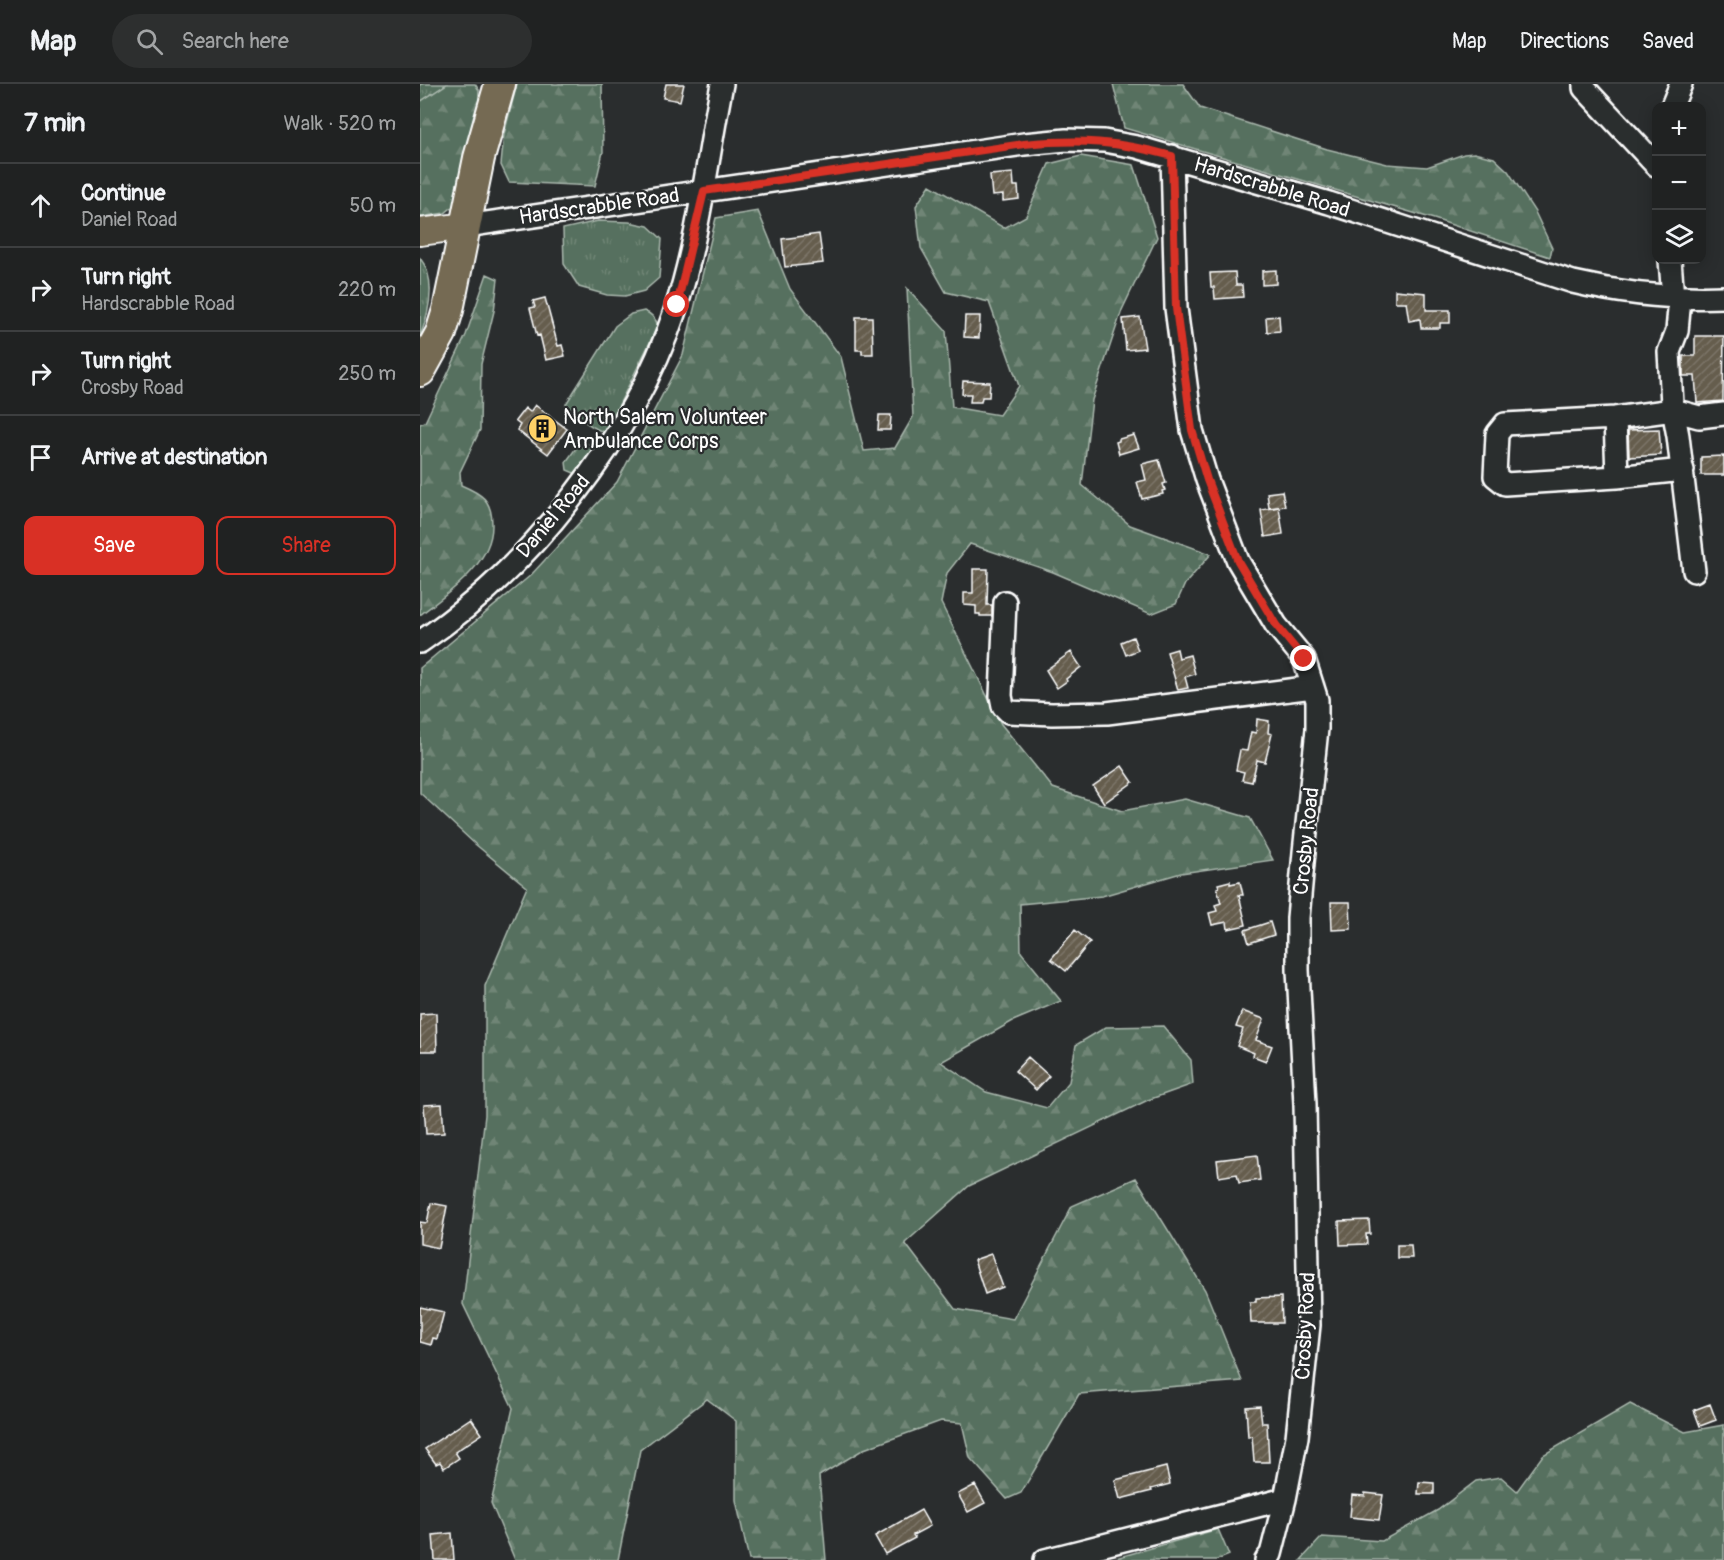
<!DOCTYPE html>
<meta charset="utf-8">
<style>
body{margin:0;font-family:Pangolin,sans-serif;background:#2d2f2f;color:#f1f3f6}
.controls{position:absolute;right:18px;top:18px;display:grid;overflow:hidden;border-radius:12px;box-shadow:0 3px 15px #0003}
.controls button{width:54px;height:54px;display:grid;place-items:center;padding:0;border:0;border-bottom:2px solid #3d3f40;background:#202222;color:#f1f3f6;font:30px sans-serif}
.stop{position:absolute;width:18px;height:18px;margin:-14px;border:4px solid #d93025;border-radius:50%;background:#fff}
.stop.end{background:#d93025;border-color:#fff;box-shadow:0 2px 6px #0008}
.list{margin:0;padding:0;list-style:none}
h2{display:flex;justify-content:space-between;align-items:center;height:78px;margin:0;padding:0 24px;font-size:26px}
h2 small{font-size:20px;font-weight:400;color:#a2a4a5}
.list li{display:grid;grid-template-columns:39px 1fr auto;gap:18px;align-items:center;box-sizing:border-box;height:84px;padding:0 24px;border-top:2px solid #3d3f40}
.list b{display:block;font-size:22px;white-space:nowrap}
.list p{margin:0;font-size:20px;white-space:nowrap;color:#a2a4a5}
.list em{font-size:20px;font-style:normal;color:#a2a4a5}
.actions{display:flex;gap:12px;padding:18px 24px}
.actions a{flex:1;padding:14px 0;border:2px solid #d93025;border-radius:12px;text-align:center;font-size:21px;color:#d93025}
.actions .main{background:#d93025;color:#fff}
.icon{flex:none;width:33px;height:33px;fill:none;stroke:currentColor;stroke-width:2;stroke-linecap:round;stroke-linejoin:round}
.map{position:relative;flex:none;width:1304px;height:1476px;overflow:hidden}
header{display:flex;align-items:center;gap:36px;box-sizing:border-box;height:84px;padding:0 30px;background:#202222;border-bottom:2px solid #3d3f40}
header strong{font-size:28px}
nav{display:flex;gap:33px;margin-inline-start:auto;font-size:21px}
.search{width:420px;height:54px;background:#2d2f2f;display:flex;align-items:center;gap:15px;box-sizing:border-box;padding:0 21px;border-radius:33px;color:#a2a4a5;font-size:22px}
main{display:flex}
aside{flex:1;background:#202222}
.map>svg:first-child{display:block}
</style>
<header>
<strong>Map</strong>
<div class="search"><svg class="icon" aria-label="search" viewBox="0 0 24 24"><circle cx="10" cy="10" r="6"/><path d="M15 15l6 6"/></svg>Search here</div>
<nav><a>Map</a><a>Directions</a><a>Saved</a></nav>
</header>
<main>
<aside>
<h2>7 min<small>Walk · 520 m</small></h2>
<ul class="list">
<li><svg class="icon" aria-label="ahead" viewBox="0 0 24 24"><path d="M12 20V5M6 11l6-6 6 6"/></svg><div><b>Continue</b><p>Daniel Road</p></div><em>50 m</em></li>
<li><svg class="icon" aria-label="right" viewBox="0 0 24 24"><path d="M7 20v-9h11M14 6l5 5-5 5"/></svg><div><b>Turn right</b><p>Hardscrabble Road</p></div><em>220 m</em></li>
<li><svg class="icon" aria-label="right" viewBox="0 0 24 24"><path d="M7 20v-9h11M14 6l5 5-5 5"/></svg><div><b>Turn right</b><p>Crosby Road</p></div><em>250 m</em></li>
<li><svg class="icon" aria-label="arrive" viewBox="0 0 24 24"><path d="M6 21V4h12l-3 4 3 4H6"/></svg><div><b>Arrive at destination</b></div></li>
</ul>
<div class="actions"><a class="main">Save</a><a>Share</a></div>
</aside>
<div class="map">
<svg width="1304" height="1476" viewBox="0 0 1304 1476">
<defs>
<pattern id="grass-tufts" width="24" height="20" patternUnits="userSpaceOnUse" patternTransform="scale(1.5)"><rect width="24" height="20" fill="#56705e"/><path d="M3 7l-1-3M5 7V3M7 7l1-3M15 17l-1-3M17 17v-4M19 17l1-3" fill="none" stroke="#6f8576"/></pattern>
<pattern id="forest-firs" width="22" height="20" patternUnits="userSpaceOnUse" patternTransform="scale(1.5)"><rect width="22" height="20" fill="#56705e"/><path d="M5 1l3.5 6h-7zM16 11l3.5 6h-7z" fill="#6f8576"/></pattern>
<pattern id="building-hatch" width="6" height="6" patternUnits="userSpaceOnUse" patternTransform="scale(1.5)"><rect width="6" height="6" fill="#655d4d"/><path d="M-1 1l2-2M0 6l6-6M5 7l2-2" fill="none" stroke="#7c7568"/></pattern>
</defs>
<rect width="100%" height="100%" fill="#2a2d2e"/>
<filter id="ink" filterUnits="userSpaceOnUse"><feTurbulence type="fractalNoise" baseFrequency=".0167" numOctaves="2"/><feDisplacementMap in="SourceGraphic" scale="12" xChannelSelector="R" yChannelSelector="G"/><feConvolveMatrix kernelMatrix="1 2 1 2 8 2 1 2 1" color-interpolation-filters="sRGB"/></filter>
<g filter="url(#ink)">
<path fill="url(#grass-tufts)" stroke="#aab8ae" stroke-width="1.5" d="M0,0H27L0,18Z
M178,137L209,138L228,142L242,155L239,194L224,207L205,212L187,211L159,203L144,180L143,145Z
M0,174C17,195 9,229 0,253Z
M224,227C232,230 236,234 238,242L185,349C170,342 155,333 146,320L195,242L211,230Z
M161,360H168L173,368L159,391L147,386L146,378L156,364Z"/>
<path fill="url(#forest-firs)" stroke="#aab8ae" stroke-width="1.5" d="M27,0H55L59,6L58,35L42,115L25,129L0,133V18Z
M97,0H182L183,68L175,102L89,98L81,81L84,50Z
M693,0H763L780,24L907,65L967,80L1007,83L1044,70L1054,69L1074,74L1088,87L1115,128L1132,164L1130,173L1014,135L704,44Z
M661,72L714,81L737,153L702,226L672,316L662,401L710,441L791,470L765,500L756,520L731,530L633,488L550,460L527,489L521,519L581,640L633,704L702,727L765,715L830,734L853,776L761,789L682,812L600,820L601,868L641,917L593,937L521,978L566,1008L627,1024L649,998L656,961L686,943L743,942L771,976L773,1000L728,1016L549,1102L485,1159L535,1225L593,1235L652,1122L716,1094L785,1206L822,1297L659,1310L601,1409L587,1415L550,1374L542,1339L521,1337L444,1365L399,1392L406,1476H329L316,1416V1337L287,1315L220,1366L198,1476H95L71,1419L93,1324L43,1220L65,1031V902L107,803L55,760L0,709V584L111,491L197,398L263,271L296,134L338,127L370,205L421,273L444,367L475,364L493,333L487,204L526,247L532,323L579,331L599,302L569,218L526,208L501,164L496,122L510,101L584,144L606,132L629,80Z
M67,190L78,195L74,227L61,280L60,346L40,388L41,401C62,410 72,416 72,440C73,480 28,509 0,531V340L5,338L46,251Z
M1210,1320L1265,1348L1304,1341V1476H881L902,1453L962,1457L1018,1426L1056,1397L1081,1393L1097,1407L1123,1371Z
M798,1445L809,1471L797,1476H689Z"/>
<path fill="url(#building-hatch)" stroke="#fff" stroke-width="1.5" d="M246,0H264L260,17L243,14Z
M593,89L594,102H598L599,115L583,117V111L572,112L570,91Z
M399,150L403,179L365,183L362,155Z
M856,186V200L842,201V187Z
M815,188L816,201H822L823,213L795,215L794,203H791L790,189Z
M975,206L1006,209V226H1030V239H1020V244H1001L1000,235L989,237L986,218H975Z
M125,214L138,262L142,261L145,272L126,276L120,251L117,252L110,224L115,223L113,217Z
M545,232H560L559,254L544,253Z
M859,232L860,247L847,248L846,233Z
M436,233H452L453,270H442V266H436Z
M720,233L725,264L706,266L703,235Z
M1275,252H1304L1303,317L1277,319L1275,292H1263V272H1275Z
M543,297L570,298L569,313H562L561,318H550L551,310H542Z
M115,321L147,345L128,370L97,346L100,341L95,337L105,324L110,328Z
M459,331H471L470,346H458Z
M1239,345L1241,371L1209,373L1208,346Z
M714,351L719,364L699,370L696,358L699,357V355Z
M1304,372V391H1281V373Z
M739,376L746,399L743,400L745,406L742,407L743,410L722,415L717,398L726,396L722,380Z
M862,407L865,422L849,424L847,409Z
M859,423L863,450L845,453L841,426Z
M553,485H568L567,521H572V532H560V530H556V522L544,521V509H553Z
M713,553L718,566L706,571L701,558Z
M757,565L759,574L770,571L775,590L765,593L768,604L758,606L747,568Z
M651,568L661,583L646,595L647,597L637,604L626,586Z
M837,635L849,637L848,649L852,650L845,678L837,676L832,698L822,696L824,688L816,686L820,666L827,667L831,648L836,649Z
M702,682L713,698L684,719L673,702Z
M810,797V800L820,798L823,811H819L826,841L808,845L807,838L792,841L789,829L797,827L795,821L801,819L797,804L799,803L798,800Z
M911,818H930L931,845L912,846Z
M850,838L854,851L829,859L825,846Z
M655,846L670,858L646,887L631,875Z
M822,927L844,935L836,956L852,962L846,977L833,972L834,969L817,962L823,945L816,943Z
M16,929L17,967H0V930Z
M608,973L629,992L616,1006L595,987Z
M22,1020L24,1049L6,1050L4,1021Z
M837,1071L840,1096L819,1099L817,1090L799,1093L797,1076Z
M11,1119L27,1122L19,1164L0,1160V1138L7,1139Z
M949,1136L950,1150H946L947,1160L920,1161L919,1137Z
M977,1161H991L992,1174H977Z
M571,1170L583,1203L565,1210L554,1176Z
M861,1213L862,1239H831L830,1218H836V1214Z
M0,1223L24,1228L17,1255L13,1254L11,1261L0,1258Z
M1290,1320L1296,1336L1280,1342L1274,1326Z
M840,1322L842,1339H847L849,1378H834L832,1352L828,1353L826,1323Z
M51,1334L62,1350L35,1368L39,1374L24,1384L20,1378L16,1380L5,1365Z
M746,1383L750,1400L731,1405L732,1407L700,1415L695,1396Z
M999,1398L1014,1399V1410H998Z
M555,1401L565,1419L548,1428L538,1410Z
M945,1409L963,1411L959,1436L930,1433L932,1411L945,1412Z
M501,1426L510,1442L493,1451L495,1454L465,1470L455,1452Z
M32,1449L34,1476H15L13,1451Z"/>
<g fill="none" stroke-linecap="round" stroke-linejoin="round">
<defs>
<path id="minor" d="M1164,0V4L1236,81
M1252,22L1261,0
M752,72L756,224L772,346L787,396L818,477L856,541L884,575L897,616V645L884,768L878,834V886L885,1020L889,1241L877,1353L865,1415L851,1470L846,1476
M46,142L604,60L646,56L684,57L717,63L909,119L1153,198C1203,210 1253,215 1304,213
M1250,176L1253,214
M1260,214L1257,247L1249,268L1252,320L1258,352L1274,487
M1195,334L1197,393
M1263,386L1197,393L1085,400L1075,392L1077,350L1085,340L1195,334L1253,326L1279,333L1304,330
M585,518L581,612L583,622L589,628L632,630L687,629L893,603
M0,558C109,485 214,352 255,227C279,154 287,76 302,0
M625,1476L865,1415"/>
<path id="major" d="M0,148L46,142"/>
<path id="highway" d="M0,287L21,249L28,226L59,74L80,0"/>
</defs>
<use href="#minor" stroke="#fff" stroke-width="26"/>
<use href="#major" stroke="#fff" stroke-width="30"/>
<use href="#highway" stroke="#fff" stroke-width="34"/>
<use href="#minor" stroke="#2a2d2e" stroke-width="21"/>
<use href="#major" stroke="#746b52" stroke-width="26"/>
<use href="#highway" stroke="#746b52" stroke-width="30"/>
</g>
</g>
<g fill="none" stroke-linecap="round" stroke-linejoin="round" filter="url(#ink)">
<path stroke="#d93025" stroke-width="8" d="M257,221L284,107L604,60C661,55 697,57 752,72L756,224L772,346L787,396L818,477L856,541L884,575"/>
</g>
<defs>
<symbol id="building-disc" viewBox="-11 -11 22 22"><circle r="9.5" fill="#ffd166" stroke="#2a2d2e"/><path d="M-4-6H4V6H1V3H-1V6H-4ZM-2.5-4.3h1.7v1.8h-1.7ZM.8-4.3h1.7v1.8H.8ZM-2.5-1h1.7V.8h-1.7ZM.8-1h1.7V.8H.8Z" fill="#111"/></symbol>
</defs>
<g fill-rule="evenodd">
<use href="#building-disc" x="106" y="328" width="33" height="33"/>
</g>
<g text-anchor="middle" stroke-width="4.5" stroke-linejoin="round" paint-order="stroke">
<g font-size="21" fill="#fff" stroke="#2a2d2e">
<text transform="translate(852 103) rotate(17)" y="7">Hardscrabble Road</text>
<text transform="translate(179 122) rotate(-8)" y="7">Hardscrabble Road</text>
<text transform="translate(133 432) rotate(-50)" y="7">Daniel Road</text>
<text transform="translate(886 757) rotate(-84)" y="7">Crosby Road</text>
<text transform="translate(885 1242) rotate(-87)" y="7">Crosby Road</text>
</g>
<g font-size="21" fill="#fff" stroke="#2a2d2e" text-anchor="start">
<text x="143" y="340">North Salem Volunteer<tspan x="143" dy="24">Ambulance Corps</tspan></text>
</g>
</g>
</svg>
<div class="controls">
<button>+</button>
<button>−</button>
<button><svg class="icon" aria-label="layers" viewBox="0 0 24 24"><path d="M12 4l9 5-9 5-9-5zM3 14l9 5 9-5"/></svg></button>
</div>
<div class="stop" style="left:257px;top:221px"></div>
<div class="stop end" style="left:884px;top:575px"></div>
</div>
</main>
